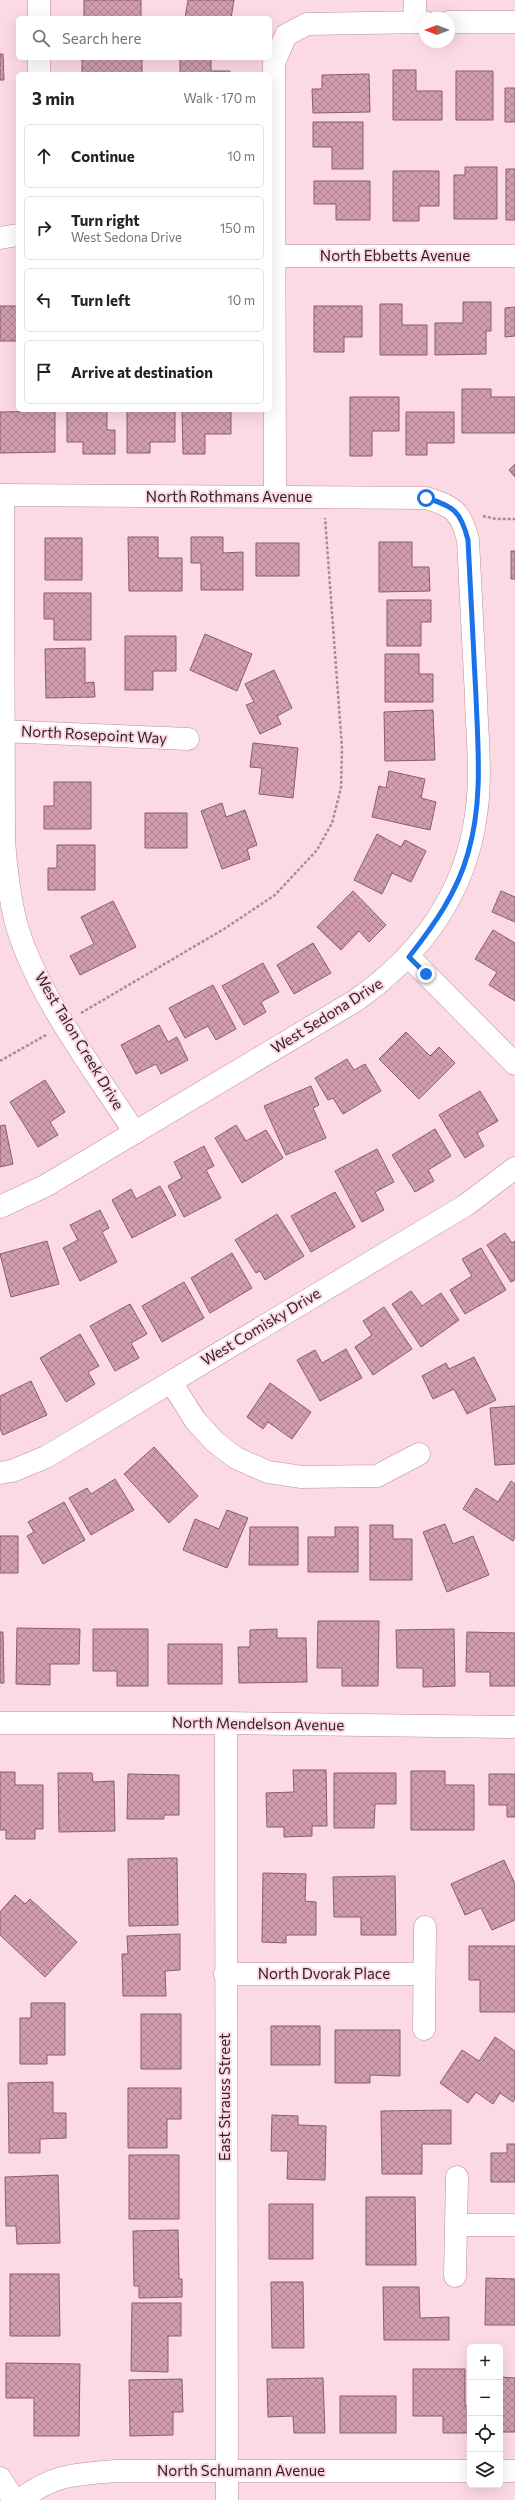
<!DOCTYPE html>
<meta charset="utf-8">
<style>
body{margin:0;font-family:Commissioner,sans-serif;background:#f2f2f2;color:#222}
.controls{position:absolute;right:12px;bottom:12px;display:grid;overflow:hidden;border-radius:6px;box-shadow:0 4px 16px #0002}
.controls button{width:36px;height:36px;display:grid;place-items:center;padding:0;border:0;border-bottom:1px solid #e0e0e0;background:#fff;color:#222;font:20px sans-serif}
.compass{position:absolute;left:419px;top:12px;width:36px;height:36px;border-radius:50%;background:#fff;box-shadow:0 4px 16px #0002;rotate:270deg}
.stop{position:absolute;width:12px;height:12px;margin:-9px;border:3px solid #1a73e8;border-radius:50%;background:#fff}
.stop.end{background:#1a73e8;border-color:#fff;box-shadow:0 1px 4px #0008}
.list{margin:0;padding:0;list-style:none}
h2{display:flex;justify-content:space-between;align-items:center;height:52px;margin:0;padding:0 16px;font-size:17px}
h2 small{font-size:13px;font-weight:400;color:#767676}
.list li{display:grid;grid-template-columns:26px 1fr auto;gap:12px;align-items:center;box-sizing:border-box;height:64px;margin:0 8px 8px;padding:0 8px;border:1px solid #e0e0e0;border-radius:6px}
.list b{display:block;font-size:15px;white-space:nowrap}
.list p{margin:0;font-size:13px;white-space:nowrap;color:#767676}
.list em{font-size:13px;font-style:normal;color:#767676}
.icon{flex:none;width:22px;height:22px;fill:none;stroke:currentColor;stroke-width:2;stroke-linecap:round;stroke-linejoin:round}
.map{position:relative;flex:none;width:515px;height:2500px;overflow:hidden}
.search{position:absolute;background:#fff;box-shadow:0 4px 16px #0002;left:16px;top:16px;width:256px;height:44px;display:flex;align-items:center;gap:10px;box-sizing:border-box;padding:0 14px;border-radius:6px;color:#767676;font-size:15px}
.panel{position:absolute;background:#fff;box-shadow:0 4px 16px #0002;left:16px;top:72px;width:256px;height:340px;border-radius:6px}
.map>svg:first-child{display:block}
</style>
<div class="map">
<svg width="515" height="2500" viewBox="0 0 515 2500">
<defs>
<pattern id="building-cross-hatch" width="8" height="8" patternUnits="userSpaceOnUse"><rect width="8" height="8" fill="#d29ead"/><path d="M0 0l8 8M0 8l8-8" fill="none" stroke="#ab808d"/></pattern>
</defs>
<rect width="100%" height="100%" fill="#fcdae3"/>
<path fill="url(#building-cross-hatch)" stroke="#8b5c6a" d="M84,0H141V18H84Z
M188,0H234L231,18H185Z
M0,54H3L4,80H0Z
M82,58H142V74H82Z
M180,58H211V71H230V74H180Z
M393,70H416V91H442V120H393Z
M456,71H493V120H456Z
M369,74L370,112L313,113L312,89H322V75Z
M505,88H515V122H505Z
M313,122H363V169H332V147H313Z
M465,167H497V219H454V175H465Z
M506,169H515V220H506Z
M393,171H439V206H419V221H393Z
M314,181H370V220H336V204H314Z
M463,302H491V331H486V354L435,355V323H463Z
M380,304H402V325H427V355H380Z
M0,306H18V341H0Z
M314,306H362V337H344V352H314Z
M515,307V336L505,337V308Z
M462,389H491V397H515V433H462Z
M350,397H399V431H372V456H350Z
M67,410H107V430H115V454H83V442H67Z
M127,410H175V442H150V453H127Z
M182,410H231V434H205V454H183Z
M55,411V452L0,453V412Z
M406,412H454V443H427V455H406Z
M515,464V477L509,470Z
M128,537H158V558H182V591H129Z
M191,537H223V553L243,552V590H201V563H191Z
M45,538H82V580H45Z
M379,542H412V567H429L430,591L379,592Z
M256,543H299V576H256Z
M511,551H515V579H511Z
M44,593H91V640H54V619H44Z
M387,600H431V622H421V646H387Z
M205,634L252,654L237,691L190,670Z
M125,636H176V671H153V690H125Z
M85,648V683L94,682L95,697L46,698L45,649Z
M385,654H419V674H433V702H385Z
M274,670L292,708L277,716L281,724L260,734L246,705L254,702L245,684Z
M433,710L435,760L385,761L384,712Z
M253,743L298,748L293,798L259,794L262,768L250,767Z
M389,771L425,779L421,798L436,802L430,830L372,817L379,786L386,788Z
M54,782H91V829H44V806H54Z
M222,803L226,817L245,810L257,845L247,849L250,859L222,869L201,811Z
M145,813H187V848H145Z
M377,834L401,847L405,840L426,851L411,882L392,873L382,894L354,880Z
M57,845H95V890H48V868H57Z
M353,891L386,925L369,942L359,931L341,950L317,927Z
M501,891L515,897V922L492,912Z
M113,901L136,947L80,975L70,956L94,944L81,917Z
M493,930L515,943V1001L489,985L497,972L475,959Z
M313,943L331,973L294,994L277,965Z
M263,963L279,992L261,1002L266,1012L244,1025L222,986Z
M213,985L236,1029L216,1040L208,1026L185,1038L169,1008Z
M159,1025L168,1042L177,1037L188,1060L161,1074L156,1064L136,1074L121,1045Z
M406,1032L430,1056L439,1047L455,1063L419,1099L379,1059Z
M347,1059L354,1070L365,1064L381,1091L343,1114L333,1098L328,1100L315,1078Z
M45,1080L65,1112L50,1122L58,1135L38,1147L10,1102Z
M311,1086L319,1105L313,1108L326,1138L286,1155L264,1106Z
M480,1091L498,1121L477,1133L484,1146L465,1158L439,1115Z
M5,1125L13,1164L0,1167V1126Z
M236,1125L246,1141L266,1130L283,1158L242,1183L215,1138Z
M435,1129L451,1156L428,1170L434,1181L415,1192L392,1155Z
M204,1146L214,1166L206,1170L221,1198L184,1217L168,1186L182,1178L174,1162Z
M377,1149L394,1182L375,1192L384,1210L362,1222L335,1171Z
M160,1186L176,1215L132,1238L112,1200L131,1189L136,1199Z
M335,1192L355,1227L311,1252L291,1216Z
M100,1210L109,1228L102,1232L117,1262L80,1281L63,1248L78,1240L70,1225Z
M277,1214L304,1256L265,1280L260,1271L256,1273L235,1240Z
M505,1233L512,1243L515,1241V1280L511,1282L487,1245Z
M47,1241L59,1284L11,1297L0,1254Z
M481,1248L506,1290L465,1314L450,1290L472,1276L462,1259Z
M232,1253L252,1288L210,1313L191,1278Z
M184,1282L204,1318L162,1342L142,1306Z
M411,1291L422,1306L441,1293L459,1320L421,1347L392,1304Z
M130,1304L147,1334L131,1343L139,1358L115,1371L90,1326Z
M384,1307L412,1349L373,1375L355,1347L372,1335L363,1321Z
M80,1334L99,1366L88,1372L95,1384L66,1402L40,1358Z
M346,1349L362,1378L320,1401L297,1360L315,1350L322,1363Z
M474,1357L496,1400L467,1414L454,1389L433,1399L422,1376L446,1363L449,1369Z
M31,1381L47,1415L3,1435L0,1429V1396Z
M270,1383L311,1412L292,1439L268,1422L263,1429L247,1417Z
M515,1406V1464L495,1465L490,1408Z
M154,1447L198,1496L169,1523L124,1474Z
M115,1479L134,1510L91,1535L69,1498L87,1488L91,1494Z
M511,1481L515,1484V1537L513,1541L463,1509L476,1488L498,1502Z
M64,1502L85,1540L43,1564L27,1536L34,1532L28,1522Z
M227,1510L248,1518L227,1568L183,1550L195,1519L219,1529Z
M445,1524L453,1544L473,1536L489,1575L447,1592L423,1532Z
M370,1525H393V1539H412V1580H370Z
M250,1527H298V1565H249Z
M335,1527H358V1572H308V1537H335Z
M0,1536H18V1573H0Z
M318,1621H379L378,1686H342V1668H317Z
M17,1628L80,1629L79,1664H50V1685L16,1684Z
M93,1629H148V1686H117V1671H93Z
M277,1629V1638H306L307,1682L239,1683L238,1647H250V1630Z
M454,1629L455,1686L423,1687V1668H397L396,1630Z
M0,1632H3L4,1683H0Z
M467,1632L515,1633V1686H490V1672H466Z
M168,1644H222V1684H168Z
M293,1770H326L327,1826H312V1836L284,1837V1827H267L266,1793L294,1792Z
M411,1771H445V1785H474V1830H411Z
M0,1772H15V1785H43V1829H35V1839H6V1830H0Z
M58,1773H92L93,1782L114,1781L115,1831L59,1832Z
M334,1773H396V1804H375L374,1828H334Z
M128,1774L179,1775V1815H164V1819H127Z
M489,1774H515V1817H507V1805H489Z
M177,1858L178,1925L129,1926L128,1859Z
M504,1860L515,1884V1920L492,1930L481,1908L465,1915L451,1884Z
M263,1873L306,1874L305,1901L316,1902V1935H286V1943L262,1942Z
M395,1876L396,1935H361V1917H334L333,1877Z
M15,1895L25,1904L30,1899L77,1942L45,1977L0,1935V1912Z
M180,1934V1970L165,1971L166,1996H123L122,1954H128L127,1936Z
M469,1946H515V2012H480V1980H469Z
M31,2003H65V2055H47V2064H20V2018H31Z
M141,2014H181V2069H141Z
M271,2026H320V2065H271Z
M335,2030H400V2076L370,2075V2083H335Z
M495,2037L515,2051V2098L513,2102L500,2093L493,2104L476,2092L468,2103L440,2083L462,2050L479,2061Z
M53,2082V2113H66V2138L40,2139V2153H9L8,2083Z
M128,2088H181V2119H167V2148H128Z
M451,2110V2144H422V2174H382L381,2111Z
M272,2115L298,2116V2125L326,2126L325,2180L287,2179L288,2151H271Z
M507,2144H515V2182H491V2153H507Z
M129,2155H179V2219H129Z
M58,2175L60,2243L17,2244L16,2226H6L5,2177Z
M366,2197H415L416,2265H366Z
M269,2204H313V2259H269Z
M178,2230L179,2279H182V2297L139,2298V2286H134L133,2231Z
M10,2274H59L60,2336H10Z
M486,2278L515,2279V2325H485Z
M271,2282H303L304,2348H272Z
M383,2287H419L420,2318L449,2317V2340H384Z
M132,2303H181V2336H168V2372L131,2371Z
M6,2363L80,2364L79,2436H34V2398H6Z
M413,2369H465V2406H470V2433H443V2416H413Z
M500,2377L515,2378V2432H500Z
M323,2378L325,2433H294L293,2416L268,2417L267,2379Z
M182,2379L183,2412H173V2435L130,2436L129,2380Z
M340,2396H396V2433H340Z"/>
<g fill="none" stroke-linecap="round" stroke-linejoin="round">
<defs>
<path id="minor" d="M415,0V22
M39,18V0
M449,22H515
M39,74V58
M0,238L18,235
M275,256H515
M0,495L426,498C454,506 461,512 468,540C471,592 473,645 476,697C477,736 482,776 476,815C465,896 420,955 355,1001L45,1186L0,1207
M3,495L4,841C6,868 9,893 15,919C33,990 95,1071 135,1133
M275,497L274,63L286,35L307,24L425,22
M0,731L188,739
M409,957L515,1064
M171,1382L195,1420L214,1441L236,1458L268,1472L302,1477L377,1476L419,1454
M0,1473L12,1471L46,1457L466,1205L515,1168
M0,1723H226L515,1727
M226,1723L227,2500
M225,1974H424
M424,2029L425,1927
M456,2225H515
M455,2276L457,2177
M500,2471H515
M0,2478L14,2500
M19,2500C54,2475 74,2474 115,2471H470"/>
</defs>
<use href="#minor" stroke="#bf8d9b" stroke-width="23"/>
<path stroke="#a88c94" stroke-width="2.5" stroke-dasharray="3 2" stroke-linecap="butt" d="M483,516L496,519H515
M81,1013L224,929L275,895L317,850L332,823L341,788L342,748L325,518
M0,1061L46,1035"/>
<use href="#minor" stroke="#fff" stroke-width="22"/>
</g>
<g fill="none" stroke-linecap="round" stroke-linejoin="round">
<path stroke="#1a73e8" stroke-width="5" d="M426,974L409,957C434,925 457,893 468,853C483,802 478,749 476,697C473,645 471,592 468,540C461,512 454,506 426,498"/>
</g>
<g text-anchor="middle" stroke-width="4" stroke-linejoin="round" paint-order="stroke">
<g font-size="15" fill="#321e24" stroke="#fcdae3">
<text x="395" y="261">North Ebbetts Avenue</text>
<text x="229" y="502">North Rothmans Avenue</text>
<text transform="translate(94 735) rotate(3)" y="5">North Rosepoint Way</text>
<text transform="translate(327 1016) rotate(-32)" y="5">West Sedona Drive</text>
<text transform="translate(79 1041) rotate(59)" y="5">West Talon Creek Drive</text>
<text transform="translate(261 1327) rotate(-31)" y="5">West Comisky Drive</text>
<text transform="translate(258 1724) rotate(1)" y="5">North Mendelson Avenue</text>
<text x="324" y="1979">North Dvorak Place</text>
<text transform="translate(225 2097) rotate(-90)" y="5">East Strauss Street</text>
<text x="241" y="2476">North Schumann Avenue</text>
</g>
</g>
</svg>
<div class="controls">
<button>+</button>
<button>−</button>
<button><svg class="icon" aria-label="locate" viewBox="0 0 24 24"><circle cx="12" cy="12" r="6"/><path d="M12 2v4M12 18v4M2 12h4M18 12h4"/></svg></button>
<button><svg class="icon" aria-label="layers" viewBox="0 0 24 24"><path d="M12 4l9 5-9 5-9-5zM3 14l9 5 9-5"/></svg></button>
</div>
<svg class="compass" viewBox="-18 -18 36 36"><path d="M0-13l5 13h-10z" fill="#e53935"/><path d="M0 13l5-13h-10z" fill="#767676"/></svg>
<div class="stop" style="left:426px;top:498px"></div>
<div class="stop end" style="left:426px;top:974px"></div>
<div class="search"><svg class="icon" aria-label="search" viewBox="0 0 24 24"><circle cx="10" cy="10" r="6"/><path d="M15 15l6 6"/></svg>Search here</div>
<section class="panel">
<h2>3 min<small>Walk · 170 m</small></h2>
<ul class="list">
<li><svg class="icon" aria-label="ahead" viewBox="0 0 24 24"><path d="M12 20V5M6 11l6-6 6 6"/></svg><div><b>Continue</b></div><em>10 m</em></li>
<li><svg class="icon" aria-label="right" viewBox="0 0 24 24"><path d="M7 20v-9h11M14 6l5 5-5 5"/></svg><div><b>Turn right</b><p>West Sedona Drive</p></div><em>150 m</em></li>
<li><svg class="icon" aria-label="left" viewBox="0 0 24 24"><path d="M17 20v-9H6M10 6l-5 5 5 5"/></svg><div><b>Turn left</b></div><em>10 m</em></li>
<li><svg class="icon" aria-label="arrive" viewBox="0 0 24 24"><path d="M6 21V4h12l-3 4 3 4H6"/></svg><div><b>Arrive at destination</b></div></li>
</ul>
</section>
</div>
